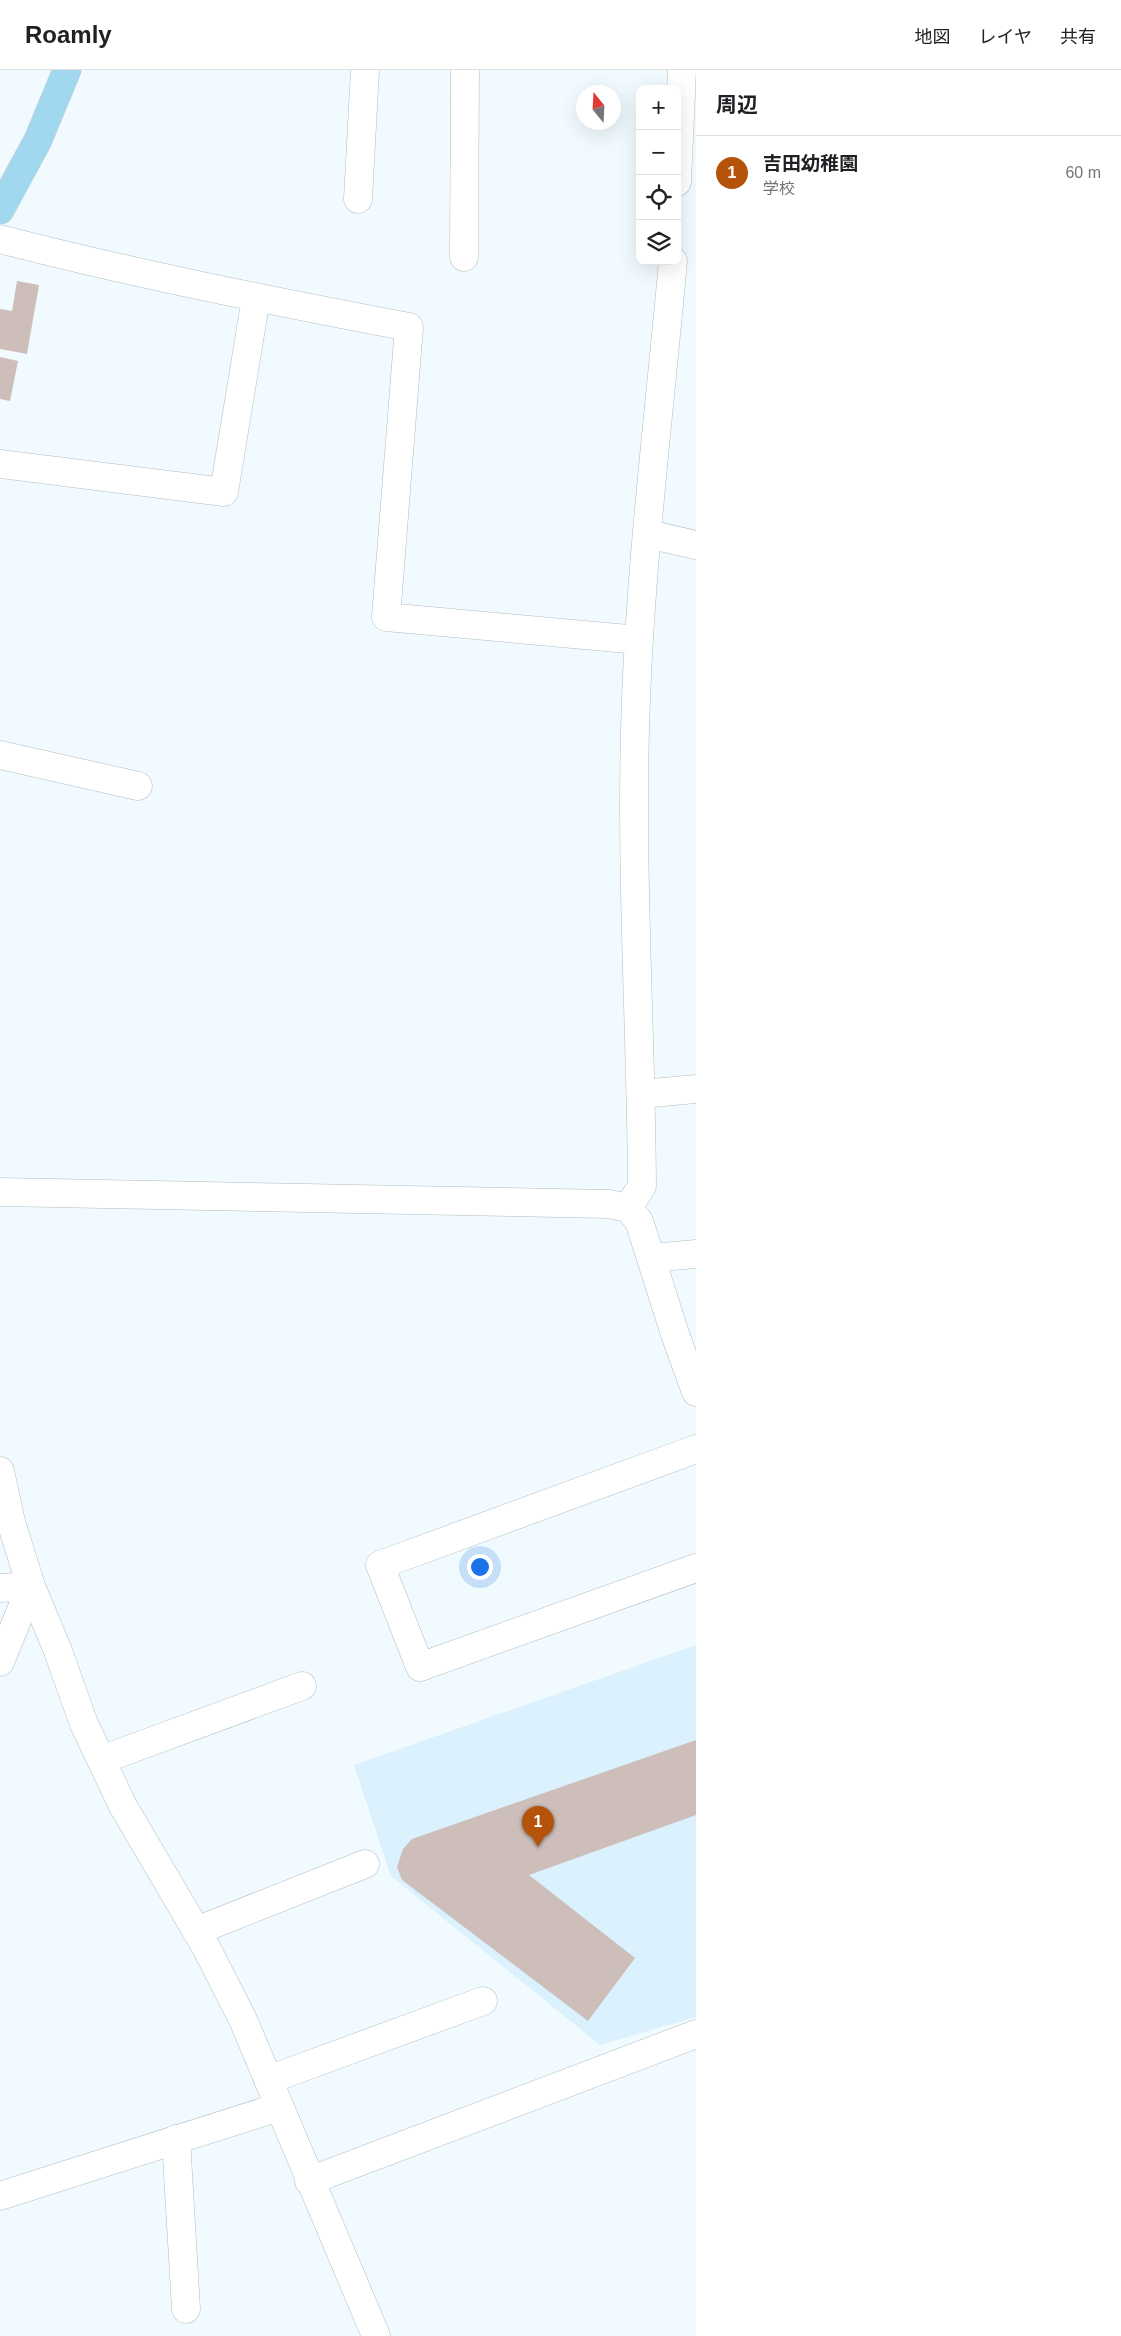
<!DOCTYPE html>
<html lang="ja">
<meta charset="utf-8">
<style>
body{margin:0;font-family:Helvetica,"Noto Sans JP",sans-serif;background:#f2f2f2;color:#202124}
.controls{position:absolute;right:15px;top:15px;display:grid;overflow:hidden;border-radius:10px;box-shadow:0 5px 20px #0002}
.controls button{width:45px;height:45px;display:grid;place-items:center;padding:0;border:0;border-bottom:1px solid #e0e0e0;background:#fff;color:#202124;font:25px sans-serif}
.compass{position:absolute;left:576px;top:15px;width:45px;height:45px;border-radius:50%;background:#fff;box-shadow:0 5px 20px #0002;rotate:342deg}
.you{position:absolute;left:479px;top:1496px;width:18px;height:18px;margin:-12px;border:4px solid #fff;border-radius:50%;background:#1a73e8;box-shadow:0 0 0 8px #1a73e833}
.badge{display:grid;place-items:center;width:32px;height:32px;border-radius:50%;background:#b45309;color:#fff;font-size:16px;font-weight:700}
.pin{position:absolute;translate:-50% -41px;filter:drop-shadow(0 1px 2px #0008)}
.pin::after{content:'';position:absolute;top:26px;width:18px;height:15px;background:inherit;clip-path:polygon(0 0,100% 0,50% 100%)}
.list{margin:0;padding:0;list-style:none}
h2{display:flex;justify-content:space-between;align-items:center;height:65px;margin:0;padding:0 20px;font-size:21px}
h2 small{font-size:16px;font-weight:400;color:#757577}
.list li{display:grid;grid-template-columns:32px 1fr auto;gap:15px;align-items:center;box-sizing:border-box;height:75px;padding:0 20px;border-top:1px solid #e0e0e0}
.list b{display:block;font-size:19px;white-space:nowrap}
.list p{margin:0;font-size:16px;white-space:nowrap;color:#757577}
.list em{font-size:16px;font-style:normal;color:#757577}
.icon{flex:none;width:28px;height:28px;fill:none;stroke:currentColor;stroke-width:2;stroke-linecap:round;stroke-linejoin:round}
.map{position:relative;flex:none;width:696px;height:2266px;overflow:hidden}
header{display:flex;align-items:center;gap:30px;box-sizing:border-box;height:70px;padding:0 25px;background:#fff;border-bottom:1px solid #e0e0e0}
header strong{font-size:24px}
nav{display:flex;gap:28px;margin-inline-start:auto;font-size:18px}
main{display:flex}
aside{flex:1;background:#fff}
.map>svg:first-child{display:block}
</style>
<header>
<strong>Roamly</strong>
<nav><a>地図</a><a>レイヤ</a><a>共有</a></nav>
</header>
<main>
<div class="map">
<svg width="696" height="2266" viewBox="0 0 696 2266">
<rect width="100%" height="100%" fill="#f1fafe"/>
<path fill="#dbf1fd" d="M696,1575V1947L600,1975L391,1806L354,1695Z"/>
<path fill="#cdbeba" d="M17,211L39,215L27,284L0,279V239L12,241Z
M0,287L18,291L10,331L0,329Z
M696,1670V1745L529,1805L635,1888L588,1951L402,1810L397,1797L403,1779L412,1769Z"/>
<g fill="none" stroke-linecap="round" stroke-linejoin="round">
<defs>
<path id="minor" d="M677,112L682,0
M358,129L365,0
M0,169C135,204 272,231 409,257L386,547L639,570
M464,187L465,0
M0,394L224,422L256,228
M648,464L696,475
M0,685L138,716
M641,1024L696,1019
M0,1122L609,1134L628,1138L639,1151L675,1264L696,1322
M628,1138L642,1116C641,964 631,812 635,660C639,503 659,347 673,191
M652,1188L696,1184
M696,1379L380,1495L420,1597L696,1498
M0,1401L11,1452L31,1516L58,1581L84,1654L123,1736L207,1879L244,1952L376,2266
M0,1518L31,1516L0,1592
M101,1690L302,1616
M196,1861L365,1794
M268,2010L483,1931
M176,2069L186,2239
M309,2111L696,1964
M0,2126L279,2037"/>
<path id="major" d="M0,140L38,70L67,0"/>
</defs>
<use href="#minor" stroke="#b0bec5" stroke-width="29"/>
<use href="#major" stroke="#d2d3d4" stroke-width="29"/>
<use href="#minor" stroke="#fff" stroke-width="28"/>
<use href="#major" stroke="#a1d7ef" stroke-width="28"/>
</g>
</svg>
<div class="controls">
<button>+</button>
<button>−</button>
<button><svg class="icon" aria-label="locate" viewBox="0 0 24 24"><circle cx="12" cy="12" r="6"/><path d="M12 2v4M12 18v4M2 12h4M18 12h4"/></svg></button>
<button><svg class="icon" aria-label="layers" viewBox="0 0 24 24"><path d="M12 4l9 5-9 5-9-5zM3 14l9 5 9-5"/></svg></button>
</div>
<svg class="compass" viewBox="-18 -18 36 36"><path d="M0-13l5 13h-10z" fill="#e53935"/><path d="M0 13l5-13h-10z" fill="#757577"/></svg>
<div class="you"></div>
<div class="pin badge" style="left:538px;top:1777px">1</div>
</div>
<aside>
<h2>周辺<small></small></h2>
<ul class="list">
<li><span class="badge">1</span><div><b>吉田幼稚園</b><p>学校</p></div><em>60 m</em></li>
</ul>
</aside>
</main>
